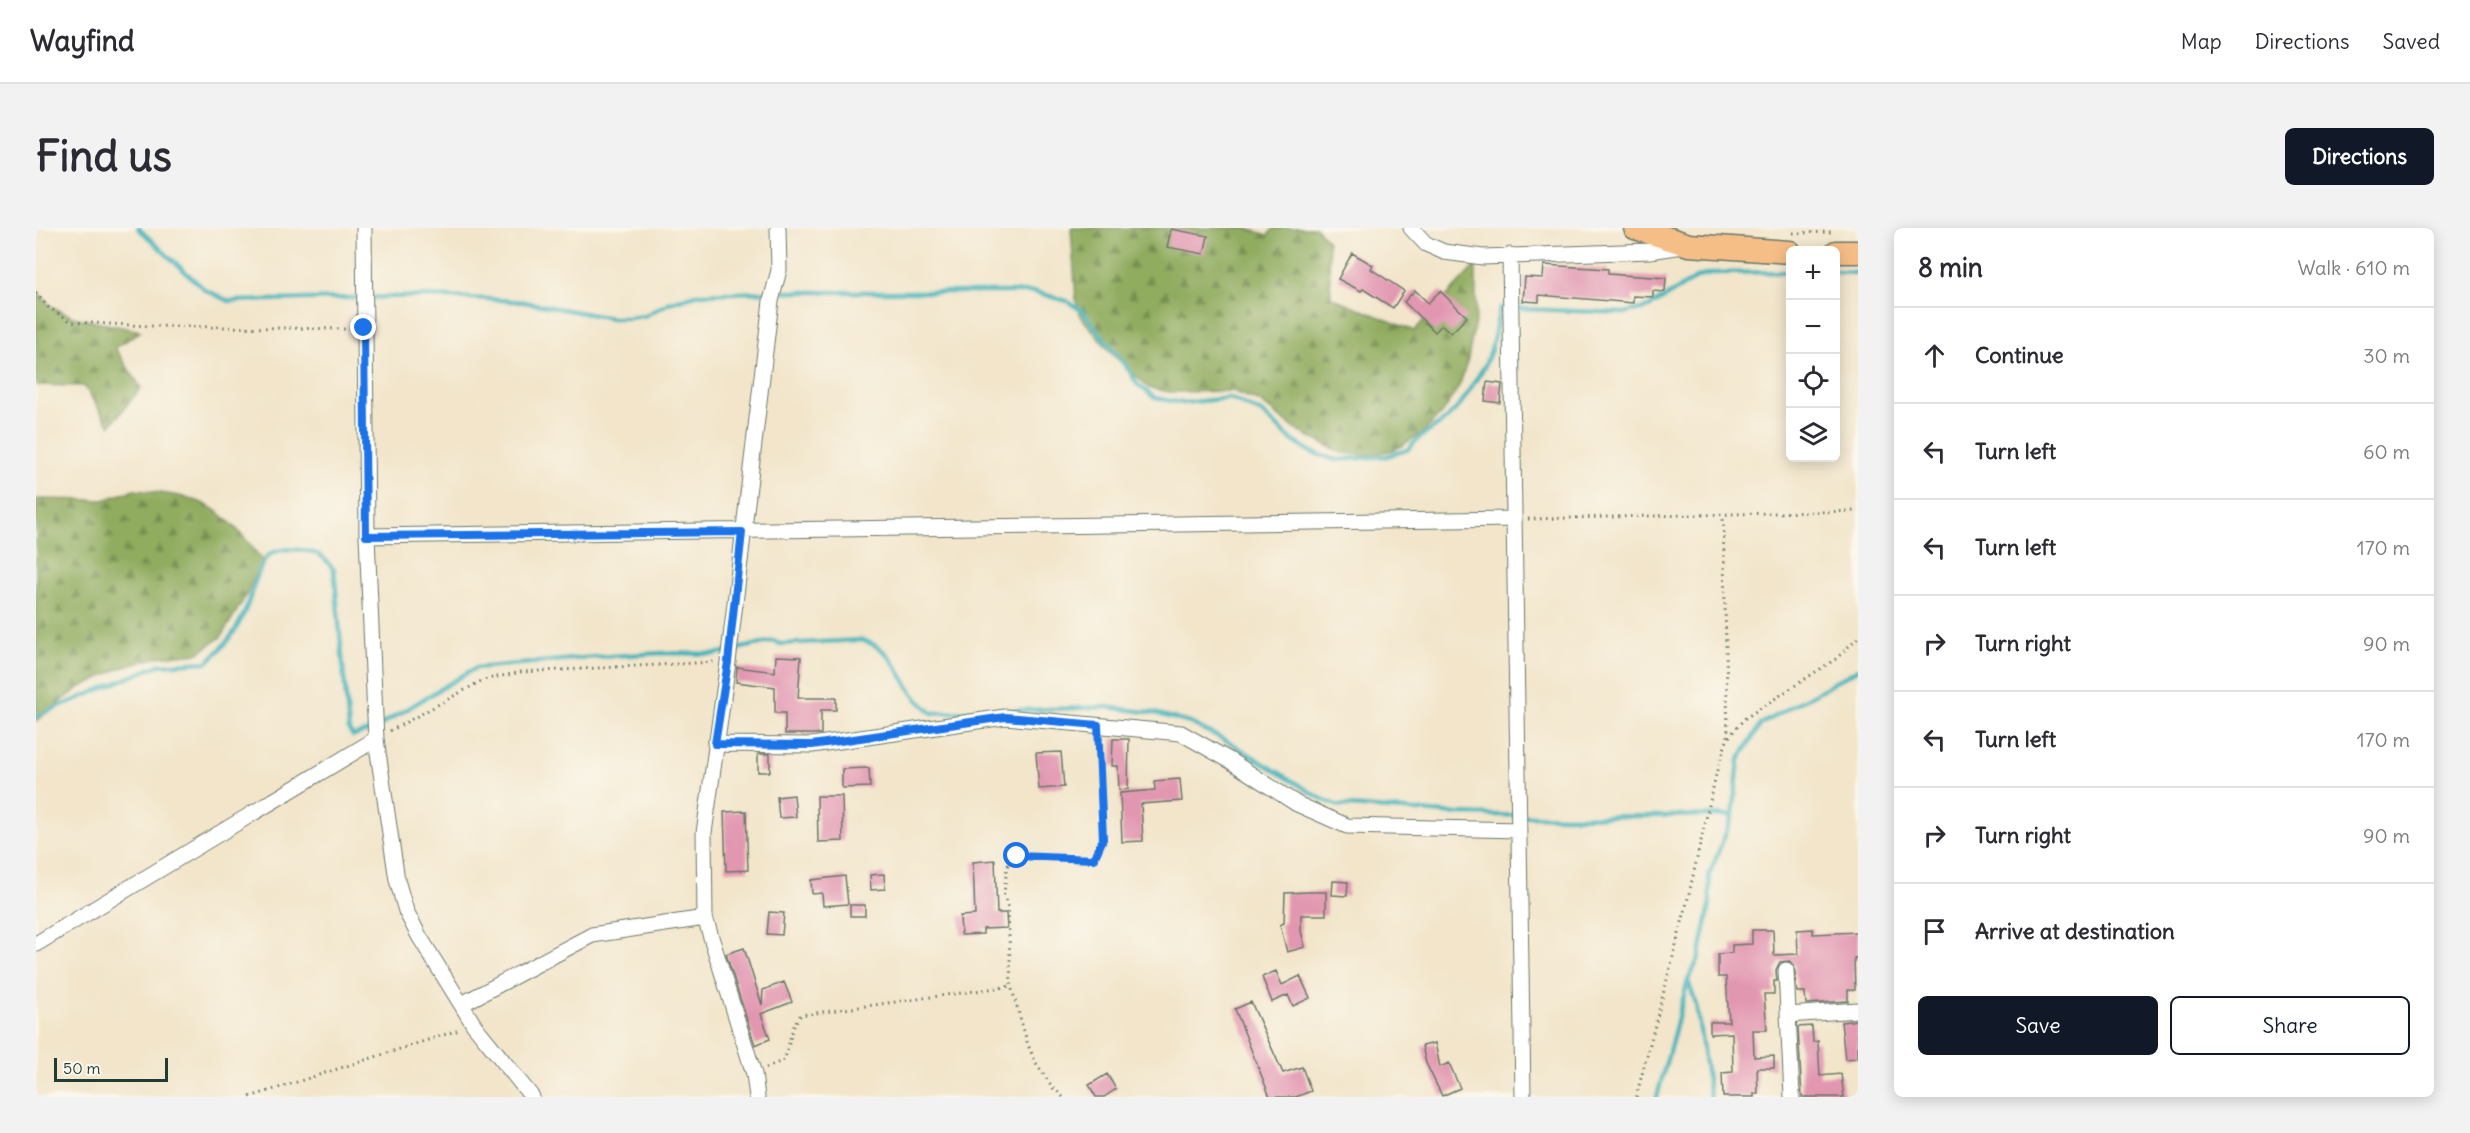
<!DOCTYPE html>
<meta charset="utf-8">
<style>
body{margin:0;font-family:Delius,sans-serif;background:#f2f2f3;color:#2b2b33}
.controls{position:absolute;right:18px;top:18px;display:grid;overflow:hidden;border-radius:9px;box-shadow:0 3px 15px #0003}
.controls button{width:54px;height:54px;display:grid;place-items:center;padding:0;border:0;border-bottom:2px solid #e1e1e2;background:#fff;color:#2b2b33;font:30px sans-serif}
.scale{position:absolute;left:18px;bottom:15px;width:114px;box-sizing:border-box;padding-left:6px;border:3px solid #1f3d34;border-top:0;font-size:16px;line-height:21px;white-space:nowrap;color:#1f3d34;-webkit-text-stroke:4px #fbf7ec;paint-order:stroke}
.stop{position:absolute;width:18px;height:18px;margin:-14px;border:4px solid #1a73e8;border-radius:50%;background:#fff}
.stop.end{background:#1a73e8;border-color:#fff;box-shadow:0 2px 6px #0008}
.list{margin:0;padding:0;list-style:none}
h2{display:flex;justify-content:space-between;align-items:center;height:78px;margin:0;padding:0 24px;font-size:26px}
h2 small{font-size:20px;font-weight:400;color:#7c7c81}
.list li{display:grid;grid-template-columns:39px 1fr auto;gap:18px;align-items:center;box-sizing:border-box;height:96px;padding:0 24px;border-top:2px solid #e1e1e2}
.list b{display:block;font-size:22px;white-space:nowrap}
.list em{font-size:20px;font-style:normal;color:#7c7c81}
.actions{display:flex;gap:12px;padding:18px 24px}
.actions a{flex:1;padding:14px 0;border:2px solid #111827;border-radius:9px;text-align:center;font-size:21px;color:#111827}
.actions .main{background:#111827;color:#fff}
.icon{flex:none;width:33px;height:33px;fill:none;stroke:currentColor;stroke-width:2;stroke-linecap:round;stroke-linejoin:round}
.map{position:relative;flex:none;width:1822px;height:869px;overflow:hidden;border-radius:9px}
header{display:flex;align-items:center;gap:36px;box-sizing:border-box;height:84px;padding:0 30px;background:#fff;border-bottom:2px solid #e1e1e2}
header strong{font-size:28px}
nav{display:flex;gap:33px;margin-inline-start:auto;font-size:21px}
.intro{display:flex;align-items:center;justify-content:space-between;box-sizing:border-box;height:144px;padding:0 36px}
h1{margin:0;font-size:42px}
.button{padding:15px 27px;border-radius:9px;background:#111827;color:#fff;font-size:21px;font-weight:700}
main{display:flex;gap:36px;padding:0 36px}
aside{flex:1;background:#fff;border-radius:9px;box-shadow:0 3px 15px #0003}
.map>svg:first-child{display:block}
</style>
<header>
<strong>Wayfind</strong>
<nav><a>Map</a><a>Directions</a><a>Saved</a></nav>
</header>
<div class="intro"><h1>Find us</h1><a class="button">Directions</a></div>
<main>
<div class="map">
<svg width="1822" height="869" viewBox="0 0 1822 869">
<defs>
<pattern id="forest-firs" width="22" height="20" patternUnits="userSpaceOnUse" patternTransform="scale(1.5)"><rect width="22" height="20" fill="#90ac5f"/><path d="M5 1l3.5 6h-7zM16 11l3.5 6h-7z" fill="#758d4f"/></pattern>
</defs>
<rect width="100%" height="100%" fill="#fbf7ec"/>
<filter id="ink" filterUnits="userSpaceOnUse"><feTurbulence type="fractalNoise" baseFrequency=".0167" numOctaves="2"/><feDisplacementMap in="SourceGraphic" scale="12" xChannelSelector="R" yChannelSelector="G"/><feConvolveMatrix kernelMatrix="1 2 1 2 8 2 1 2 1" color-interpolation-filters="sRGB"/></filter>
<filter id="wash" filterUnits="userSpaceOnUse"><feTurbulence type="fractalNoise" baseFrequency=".008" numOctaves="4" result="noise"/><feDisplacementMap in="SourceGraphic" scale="24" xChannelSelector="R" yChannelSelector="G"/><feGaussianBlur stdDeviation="1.35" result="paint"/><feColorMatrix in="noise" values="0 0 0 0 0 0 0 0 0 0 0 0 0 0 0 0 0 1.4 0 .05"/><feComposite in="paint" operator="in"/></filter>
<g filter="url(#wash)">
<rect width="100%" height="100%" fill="#f2e5ca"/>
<path fill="url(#forest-firs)" stroke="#58744a" stroke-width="1.5" d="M1035,0H1209L1232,7L1238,0H1280L1292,13L1295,69L1378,103L1440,37V88L1432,131L1424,156L1410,180L1388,204L1358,222L1333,227L1306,225L1262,203L1224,174L1197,163L1133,164L1113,160L1076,126L1045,89L1040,72Z
M0,62L15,78L37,89L105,103L79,120L105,160L74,198L48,158L0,157Z
M98,262C118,264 148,267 166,275C192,287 210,311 226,332L211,366L185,409L162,425L122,429L82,441L43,460L0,493V271L67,272Z"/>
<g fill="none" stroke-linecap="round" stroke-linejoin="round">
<path stroke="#41b2ba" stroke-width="4.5" d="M102,0L169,62L193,73L392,68L453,71L488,74L575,90H592L608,88L633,75L663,66L731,64
M1800,44L1822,45
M746,64H999L1031,73L1046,83L1093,142L1101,156L1119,170L1147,175L1194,170L1226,185L1257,213L1275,224L1300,232L1351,228L1371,222L1382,211L1408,193L1424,177L1448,139L1455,122L1464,80L1588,85L1613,79L1662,49L1679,45L1754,44
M0,488L123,437L171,434C187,420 201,403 209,383C215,370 222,337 232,328C243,318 268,321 281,326C289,329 293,336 298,342L313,502L317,508L335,502
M343,498L439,440L559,429L626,425L679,426L737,413L744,416L825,412C859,420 862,449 882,472C886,476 892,480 896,485L1070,479L1119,485L1154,495L1195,515L1284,570L1300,577L1422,586L1531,589L1697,587
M1652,752L1660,776L1674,869
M1621,869L1652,752L1663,730L1674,677L1673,647L1697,587L1703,532L1725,496L1822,441"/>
</g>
<g id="blocks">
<path fill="#e297b1" d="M1135,1L1172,8L1168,26L1131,19Z
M1316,25L1337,37L1335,41L1368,63L1357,80L1327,61L1325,63L1302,51Z
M1508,37L1572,41V46L1630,50L1629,64L1617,63V69L1597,68V75L1503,67V74L1487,73L1489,49L1507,50Z
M1379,62L1392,75L1404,63L1431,89L1415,105L1406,97L1399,104L1368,74Z
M1451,154L1466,156L1464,175L1449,173Z
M740,428L765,429L762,470H800V482H785V506H749V485H739V459L700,454L701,439L739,444Z
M1077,511H1093L1092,561L1083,562L1082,538H1076Z
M1025,524L1028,559L1003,561L1000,525Z
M722,526H734V544H722Z
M833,540L834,559L806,560V541Z
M1144,551L1146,573L1105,576L1107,613L1086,614L1084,565L1119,562L1118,553Z
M758,567L760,589L743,590L741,569Z
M781,568H806L807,613L782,614Z
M710,583L712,642L690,643L688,584Z
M959,632L961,685H970L971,700L947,701V706L925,707L924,688L939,687L937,634Z
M848,646L849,661L835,662L834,647Z
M809,648L812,676L787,678L786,665L776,666L775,652Z
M1297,653L1312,654L1311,668L1296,667Z
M1272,664H1290V687H1265V703L1269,719L1251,724L1244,697L1248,695L1249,665Z
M814,677H829V688H814Z
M733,684L748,685L746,707L731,706Z
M1777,701V706L1822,704V730H1818L1819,762H1812V773L1770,776L1769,764H1761L1758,737L1754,733L1744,734L1740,742L1741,753H1738V766H1728L1731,802H1717L1718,829L1738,828V840H1721L1722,866H1718V869H1687L1686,845L1697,844L1696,805L1674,806V794H1693L1690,749H1682V726L1696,725V717L1716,716V702H1737L1738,727L1762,726L1761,702Z
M708,720L726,777L727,762L748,754L756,774L725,786L734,811L719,817L690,726Z
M1240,743L1246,757L1264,748L1274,770L1257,778L1252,767L1236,774L1226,749Z
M1215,774L1247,845L1266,839L1275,863L1260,869H1234L1199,781Z
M1822,792V830L1809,831L1805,794Z
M1776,798L1777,814L1782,813L1784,848L1805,846L1808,869H1766L1762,799Z
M1399,815L1404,839L1413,835L1424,860L1406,868L1390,835L1386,818Z
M1071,846L1080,861L1068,869H1060L1053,857Z"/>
</g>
</g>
<g filter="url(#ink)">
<use href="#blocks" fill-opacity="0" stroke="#697868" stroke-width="1.5"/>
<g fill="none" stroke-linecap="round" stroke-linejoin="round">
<defs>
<path id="minor" d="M328,0L331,308L340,511L361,652L370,683L383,708L438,797L496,869
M1375,0L1390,16L1408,24L1447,29L1614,23L1647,18
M1474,27L1487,869
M331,308L1478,291
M679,516L776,517L969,489L1145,505L1193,532L1261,576L1311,598L1483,602
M0,716L340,511
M1750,742L1756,869
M426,776L556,707L669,690
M1752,787L1822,782
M721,869L718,846L669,690L668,605L692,434L735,73L743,42L742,0"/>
<path id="primary" d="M1599,0L1653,17L1754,24
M1800,24H1822"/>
</defs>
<use href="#minor" stroke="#697868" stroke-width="17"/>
<use href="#primary" stroke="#697868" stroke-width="25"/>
<path stroke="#697868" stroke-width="3" stroke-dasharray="1.5 4.5" stroke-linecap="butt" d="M1757,5L1798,4
M0,65L12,79L36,94L114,98L314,101
M1492,291L1822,283
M354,503L447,452L485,444L679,434
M1693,509L1708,491L1801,430L1822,409
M730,840L748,832C754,818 754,798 765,787L975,758
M214,869L423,802
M1027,869L1017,860L1000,835L992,817L975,758L972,680L968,666L971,638L981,629L1058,631L1067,611L1062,511
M1600,869L1649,683L1682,538L1692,510L1687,287"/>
<use href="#minor" stroke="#fff" stroke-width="15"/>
<use href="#primary" stroke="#f6be87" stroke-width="22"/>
</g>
</g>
<g fill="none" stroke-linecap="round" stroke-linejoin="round" filter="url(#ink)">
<path stroke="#1a73e8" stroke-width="8" d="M328,100L330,308L706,304L692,434L679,516L776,517L969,489L1062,497L1067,611L1058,631L981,628"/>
</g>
</svg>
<div class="controls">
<button>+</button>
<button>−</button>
<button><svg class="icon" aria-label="locate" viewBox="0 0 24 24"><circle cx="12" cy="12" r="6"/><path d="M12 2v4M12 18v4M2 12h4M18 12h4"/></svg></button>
<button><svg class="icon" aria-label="layers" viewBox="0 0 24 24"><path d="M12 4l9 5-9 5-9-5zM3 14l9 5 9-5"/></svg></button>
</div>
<div class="scale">50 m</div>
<div class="stop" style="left:981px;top:628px"></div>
<div class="stop end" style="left:328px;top:100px"></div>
</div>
<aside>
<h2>8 min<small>Walk · 610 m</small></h2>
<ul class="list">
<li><svg class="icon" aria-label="ahead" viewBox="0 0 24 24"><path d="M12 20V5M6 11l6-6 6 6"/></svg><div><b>Continue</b></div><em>30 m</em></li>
<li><svg class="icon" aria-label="left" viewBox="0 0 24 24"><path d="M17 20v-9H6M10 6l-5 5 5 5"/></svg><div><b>Turn left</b></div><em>60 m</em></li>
<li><svg class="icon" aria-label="left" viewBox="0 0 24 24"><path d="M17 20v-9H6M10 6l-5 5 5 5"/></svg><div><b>Turn left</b></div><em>170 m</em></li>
<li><svg class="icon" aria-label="right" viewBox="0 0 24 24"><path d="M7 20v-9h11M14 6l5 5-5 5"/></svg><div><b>Turn right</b></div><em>90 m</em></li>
<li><svg class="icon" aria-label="left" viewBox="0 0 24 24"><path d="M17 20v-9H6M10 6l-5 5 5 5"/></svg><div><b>Turn left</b></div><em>170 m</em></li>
<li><svg class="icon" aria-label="right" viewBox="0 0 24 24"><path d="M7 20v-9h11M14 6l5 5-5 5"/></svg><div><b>Turn right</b></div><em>90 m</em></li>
<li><svg class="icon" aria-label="arrive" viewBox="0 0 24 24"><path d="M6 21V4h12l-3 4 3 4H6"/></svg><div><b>Arrive at destination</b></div></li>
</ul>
<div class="actions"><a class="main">Save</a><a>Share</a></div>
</aside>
</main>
